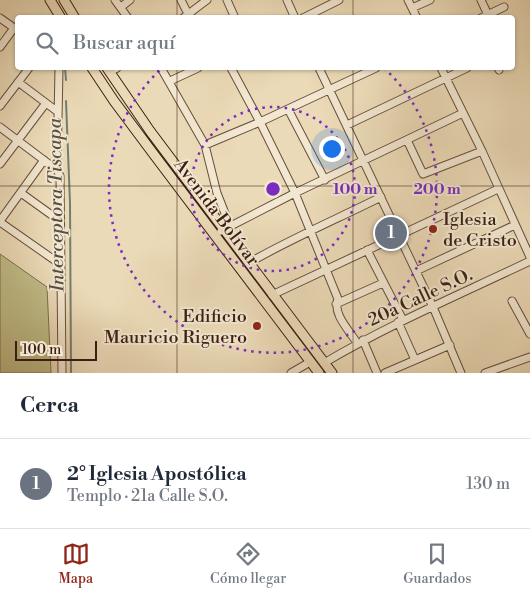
<!DOCTYPE html>
<html lang="es">
<meta charset="utf-8">
<style>
body{margin:0;font-family:"Libre Bodoni",serif;background:#f2f2f3;color:#1f2937}
.scale{position:absolute;left:15px;bottom:12px;width:82px;box-sizing:border-box;padding-left:5px;border:2px solid #3b1f14;border-top:0;font-size:14px;line-height:18px;white-space:nowrap;color:#3b1f14;-webkit-text-stroke:4px #f2e7d0;paint-order:stroke}
.you{position:absolute;left:331px;top:148px;width:18px;height:18px;margin:-12px;border:4px solid #fff;border-radius:50%;background:#1a73e8;box-shadow:0 0 0 8px #1a73e833}
.badge{display:grid;place-items:center;width:32px;height:32px;border-radius:50%;background:#8f2418;color:#fff;font-size:16px;font-weight:700}
.pin{position:absolute;translate:-50% -50%;border:2px solid #fff;box-shadow:0 1px 5px #0006}
.list{margin:0;padding:0;list-style:none}
h2{display:flex;justify-content:space-between;align-items:center;height:65px;margin:0;padding:0 20px;font-size:21px}
h2 small{font-size:16px;font-weight:400;color:#747a83}
.list li{display:grid;grid-template-columns:32px 1fr auto;gap:15px;align-items:center;box-sizing:border-box;height:90px;padding:0 20px;border-top:1px solid #e0e1e3}
.list b{display:block;font-size:19px;white-space:nowrap}
.list p{margin:0;font-size:16px;white-space:nowrap;color:#747a83}
.list em{font-size:16px;font-style:normal;color:#747a83}
.icon{flex:none;width:28px;height:28px;fill:none;stroke:currentColor;stroke-width:2;stroke-linecap:round;stroke-linejoin:round}
.map{position:relative;flex:none;width:530px;height:373px;overflow:hidden}
.search{position:absolute;background:#fff;box-shadow:0 1px 4px #0004;left:15px;right:15px;top:15px;height:55px;display:flex;align-items:center;gap:12px;box-sizing:border-box;padding:0 18px;border-radius:5px;color:#747a83;font-size:19px}
.sheet{height:155px;background:#fff}
nav{display:flex;justify-content:space-around;align-items:center;box-sizing:border-box;height:70px;border-top:1px solid #e0e1e3;background:#fff;font-size:14px;color:#747a83}
nav a{display:grid;justify-items:center;gap:2px}
nav .on{color:#8f2418}
.map>svg:first-child{display:block}
</style>
<div class="map">
<svg width="530" height="373" viewBox="0 0 530 373">
<rect width="100%" height="100%" fill="#ebdab7"/>
<filter id="stains"><feTurbulence type="fractalNoise" baseFrequency=".004" numOctaves="4"/><feColorMatrix values="0 0 0 0 .2 0 0 0 0 .09 0 0 0 0 .02 0 0 0 .5 -.17"/></filter>
<radialGradient id="worn" r=".72"><stop offset=".6" stop-color="#630" stop-opacity="0"/><stop offset="1" stop-color="#630" stop-opacity=".3"/></radialGradient>
<path fill="#c0bd89" stroke="#7e6e4e" d="M0,254L47,287L51,373H0Z"/>
<g fill="none" stroke-linecap="round" stroke-linejoin="round">
<path stroke="#737d71" stroke-width="2" d="M65,68L66,80
M66,101L70,203L71,373"/>
<defs>
<path id="minor" d="M115,0L128,18
M181,0L186,10L192,18
M227,0L235,18
M287,0L295,18
M408,0L417,18
M481,0L488,15
M121,7L130,0
M412,8L430,0
M0,18L17,30
M183,18L207,0
M303,18L339,0
M481,18L504,7
M0,47L14,28
M161,68L205,145L217,193L230,226
M231,68L260,122L295,193L338,299C332,314 350,331 357,343
M319,68L433,307L461,373
M441,68L482,151L530,257
M498,68L499,70
M110,72L117,68
M170,81L198,68
M18,82L58,112
M0,106L29,68
M288,109L325,180
M347,125L467,68
M0,127L57,170L60,176L62,373
M407,140L423,174L482,151
M205,145L260,122L376,68
M0,164L46,103
M57,170L59,68
M21,193L60,221
M0,221L44,160
M0,222L60,264
M221,231L295,193L463,113
M367,250L403,320
M254,260C295,237 339,218 381,197
M416,271L515,225
M272,295L498,189
M512,301L530,334
M336,304L383,283
M398,322L415,360
M363,340L377,373
M324,363C390,324 461,294 530,261
M291,373L310,362
M385,373L450,345
M485,373L530,357"/>
<path id="major" d="M50,0L61,18
M64,0L75,18
M92,68L114,101L155,156L319,373
M107,68L150,131L332,373"/>
</defs>
<use href="#minor" stroke="#674e3d" stroke-width="9"/>
<use href="#major" stroke="#3b1f14" stroke-width="11"/>
<use href="#minor" stroke="#f2e7d0" stroke-width="7"/>
<use href="#major" stroke="#ebdab7" stroke-width="9"/>
</g>
<path fill="none" stroke="#3b1f14" stroke-width="1" stroke-opacity="0.55" d="M177,0V18M353,0V18M177,68V373M353,68V373M0,186H530"/>
<g fill="none" stroke="#7b2cbf" stroke-width="2.5" stroke-dasharray="2.5 5">
<circle cx="273" cy="189" r="82"/>
<path d="M384 68A164 164 0 1 1 162 68"/>
</g>
<g fill="#8f2418" stroke="#f2e7d0" stroke-width="2">
<circle cx="433" cy="229" r="5"/>
<circle cx="257" cy="326" r="5"/>
</g>
<g text-anchor="middle" stroke-width="4" stroke-linejoin="round" paint-order="stroke">
<g font-size="18" fill="#3b1f14" stroke="#f2e7d0">
<text transform="translate(217 212) rotate(53)" y="6">Avenida Bolívar</text>
<text transform="translate(420 297) rotate(-25)" y="6">20a Calle S.O.</text>
</g>
<g font-size="18" fill="#3b1f14" stroke="#f2e7d0" text-anchor="start">
<text x="443" y="225">Iglesia<tspan x="443" dy="21">de Cristo</tspan></text>
<text x="247" y="322" text-anchor="end">Edificio<tspan x="247" dy="21">Mauricio Riguero</tspan></text>
</g>
<g font-size="19" font-style="italic" fill="#574e42" stroke="#f2e7d0">
<text transform="translate(55 205) rotate(-91)" y="7">Interceptora Tiscapa</text>
</g>
</g>
<circle cx="273" cy="189" r="8" fill="#7b2cbf" stroke="#f2e7d0" stroke-width="2.5"/>
<g font-size="15" text-anchor="middle" font-weight="bold" fill="#7b2cbf" stroke="#f2e7d0" stroke-width="4" stroke-linejoin="round" paint-order="stroke">
<text x="355" y="194">100 m</text>
<text x="437" y="194">200 m</text>
</g>
<rect width="100%" height="100%" filter="url(#stains)"/>
<rect width="100%" height="100%" fill="url(#worn)"/>
</svg>
<div class="scale">100 m</div>
<div class="you"></div>
<div class="pin badge" style="left:391px;top:233px;background:#6b7280">1</div>
<div class="search"><svg class="icon" aria-label="search" viewBox="0 0 24 24"><circle cx="10" cy="10" r="6"/><path d="M15 15l6 6"/></svg>Buscar aquí</div>
</div>
<section class="sheet">
<h2>Cerca<small></small></h2>
<ul class="list">
<li><span class="badge" style="background:#6b7280">1</span><div><b>2° Iglesia Apostólica</b><p>Templo · 21a Calle S.O.</p></div><em>130 m</em></li>
</ul>
</section>
<nav>
<a class="on"><svg class="icon" aria-label="map" viewBox="0 0 24 24"><path d="M3 6l6-2 6 2 6-2v14l-6 2-6-2-6 2zM9 4v14M15 6v14"/></svg>Mapa</a>
<a><svg class="icon" aria-label="directions" viewBox="0 0 24 24"><path d="M12 3l9 9-9 9-9-9zM9 14v-3h6M13 9l2 2-2 2"/></svg>Cómo llegar</a>
<a><svg class="icon" aria-label="saved" viewBox="0 0 24 24"><path d="M7 4h10v16l-5-4-5 4z"/></svg>Guardados</a>
</nav>
